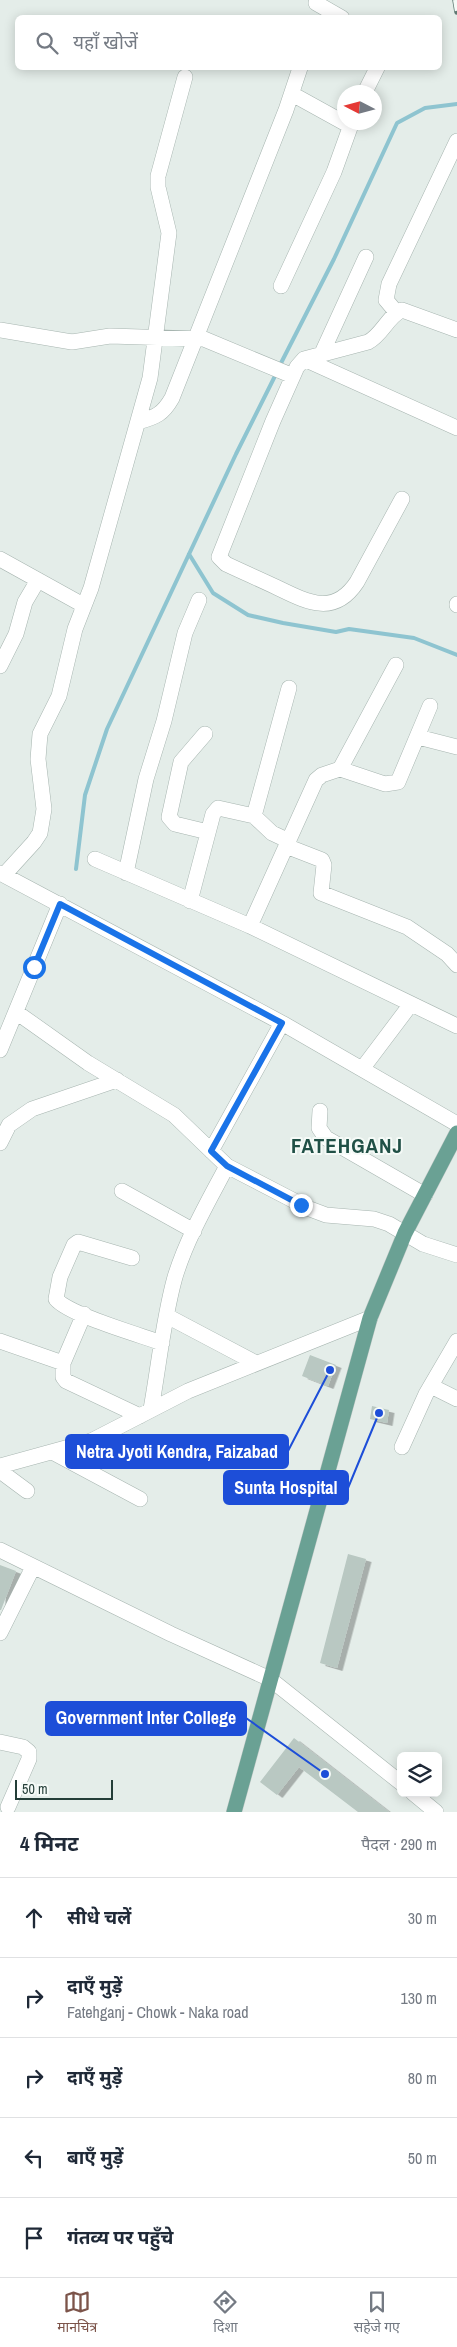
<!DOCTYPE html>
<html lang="hi">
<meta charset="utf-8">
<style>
body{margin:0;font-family:"Archivo Narrow","Noto Sans Devanagari",sans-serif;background:#f6f6f7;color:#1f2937}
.controls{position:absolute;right:15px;bottom:15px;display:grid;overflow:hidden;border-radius:8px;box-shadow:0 2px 12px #0003}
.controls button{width:45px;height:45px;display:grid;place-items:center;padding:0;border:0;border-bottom:1px solid #e0e1e3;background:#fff;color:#1f2937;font:25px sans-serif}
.compass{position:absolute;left:337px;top:85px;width:45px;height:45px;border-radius:50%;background:#fff;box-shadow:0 2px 12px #0003;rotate:276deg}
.scale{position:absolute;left:15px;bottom:12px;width:98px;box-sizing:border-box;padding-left:5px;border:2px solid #243e38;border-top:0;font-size:14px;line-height:18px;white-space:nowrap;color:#243e38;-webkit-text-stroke:4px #f5faf7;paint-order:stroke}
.stop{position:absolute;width:15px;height:15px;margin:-11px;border:4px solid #1a73e8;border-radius:50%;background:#fff}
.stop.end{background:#1a73e8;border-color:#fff;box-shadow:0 1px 5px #0008}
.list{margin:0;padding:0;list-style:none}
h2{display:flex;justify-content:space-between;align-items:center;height:65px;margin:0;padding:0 20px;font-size:21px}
h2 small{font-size:16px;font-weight:400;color:#747a83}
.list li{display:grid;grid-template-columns:32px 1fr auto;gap:15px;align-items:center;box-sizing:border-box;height:80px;padding:0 20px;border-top:1px solid #e0e1e3}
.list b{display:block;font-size:19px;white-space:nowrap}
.list p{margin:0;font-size:16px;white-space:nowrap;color:#747a83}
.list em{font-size:16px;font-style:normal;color:#747a83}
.icon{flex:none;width:28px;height:28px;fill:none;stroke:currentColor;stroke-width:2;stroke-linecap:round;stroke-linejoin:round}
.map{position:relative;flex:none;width:457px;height:1812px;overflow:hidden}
.search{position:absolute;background:#fff;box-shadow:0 2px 12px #0003;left:15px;right:15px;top:15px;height:55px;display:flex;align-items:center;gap:12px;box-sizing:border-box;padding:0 18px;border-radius:8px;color:#747a83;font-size:19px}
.sheet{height:465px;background:#fff}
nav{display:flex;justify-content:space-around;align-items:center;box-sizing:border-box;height:70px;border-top:1px solid #e0e1e3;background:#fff;font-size:14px;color:#747a83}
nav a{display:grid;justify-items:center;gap:2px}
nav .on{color:#7c544a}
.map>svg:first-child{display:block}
</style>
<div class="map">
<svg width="457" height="1812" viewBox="0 0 457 1812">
<defs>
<filter id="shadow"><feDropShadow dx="5.5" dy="3" stdDeviation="0" flood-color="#0004"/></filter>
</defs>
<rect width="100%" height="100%" fill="#e4ede9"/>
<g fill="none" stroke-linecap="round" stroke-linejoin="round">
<path stroke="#8ec4d0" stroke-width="4" d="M279,367L334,259L397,123L425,108L457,104
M189,554L213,593L248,615L283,623L336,632L349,629L414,638L457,655
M76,869L85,795L107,729L236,454L276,374"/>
</g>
<path fill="#b9c8c2" filter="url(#shadow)" d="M310,1355L336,1365L328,1386L302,1376Z
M372,1406L389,1410L387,1423L370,1419Z
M348,1554L366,1559L337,1668L320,1663Z
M0,1565L16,1571L1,1610H0Z
M294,1738L389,1812H358L299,1767L277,1795L260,1782Z"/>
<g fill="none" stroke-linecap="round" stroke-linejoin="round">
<defs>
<path id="minor" d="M316,3L342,18
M365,92L377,68
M292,94L350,126
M281,286L334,172L352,122
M397,313L386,300L389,284L457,141
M0,330L72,342L110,336L204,339L293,376
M322,353L366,257
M304,359L457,428
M138,422C156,417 163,414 172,398L286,110L300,68
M402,499L357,582C334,617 307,602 276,587C259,579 243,572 226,564L219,557L273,421L297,367L304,359L368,342C382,335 388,316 402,310L457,330
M0,559L83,605
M457,605V604
M0,666L16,634L25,602L38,580
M205,734L181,762L169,817L175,824L208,832
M418,737L457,747
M340,769L385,784L398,782L430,706
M254,816L289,688
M286,846L322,860L324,865L321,893L407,927L447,954L457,965
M95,859L250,926L316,780L322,775L340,769L396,665
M0,873L282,1023L457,1124
M126,873L146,779L164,721L185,633L199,600
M4,875L34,842L40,833L44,809L38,759L40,734L59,696L75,629L91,588L150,378L169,233L158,187V176L185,77
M190,901L213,814L218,808L254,816L272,833L289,841
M250,926L457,1026
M16,1012L88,1063L174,1115L227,1166L310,1209L326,1215L374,1219L389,1224L423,1244L457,1255
M0,1050L60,904
M362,1069L411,1004
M320,1111L319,1128L326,1138L425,1195
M0,1143L9,1125L32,1109L117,1080
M211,1151L282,1023
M122,1191L194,1231
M132,1258L78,1242L74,1245L60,1277L56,1299C69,1315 140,1335 162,1343
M84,1314L63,1363V1377L66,1381L140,1416
M167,1316L256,1363
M0,1341L63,1363
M431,1386L457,1399
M151,1409C159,1365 163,1320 175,1277C187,1238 208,1202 227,1166
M402,1447L426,1394L457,1341
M54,1453L140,1499
M0,1466L91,1441L188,1391L370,1318
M0,1471L27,1491
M0,1550L171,1634L270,1679L401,1783
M0,1633L33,1567
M0,1742L23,1747L29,1752V1759L8,1807
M413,1793L436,1812"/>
<path id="major" d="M234,1812L370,1318L405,1233L457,1133"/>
</defs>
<use href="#minor" stroke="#a7b5b0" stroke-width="16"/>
<use href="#major" stroke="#c2c9c7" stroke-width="16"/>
<use href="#minor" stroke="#fff" stroke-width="15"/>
<use href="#major" stroke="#6aa194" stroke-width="15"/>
<defs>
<path id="rail" d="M455,0L457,12"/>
</defs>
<use href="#rail" stroke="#5f7a73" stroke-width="5.5"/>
<use href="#rail" stroke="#f5faf7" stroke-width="4" stroke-dasharray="11" stroke-linecap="butt"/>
</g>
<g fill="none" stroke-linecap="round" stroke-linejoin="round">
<path stroke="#1a73e8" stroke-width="6" d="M34,967L60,904L282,1023L211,1151L227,1166L301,1205"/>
</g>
<g text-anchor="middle" stroke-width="4" stroke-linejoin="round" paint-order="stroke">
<g font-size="21" font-weight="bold" letter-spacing="1" fill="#205046" stroke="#f5faf7">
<text x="347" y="1153">FATEHGANJ</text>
</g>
</g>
<path fill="none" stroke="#1d4ed8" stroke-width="2" d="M330 1370L288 1451M379 1413L348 1488M325 1774L246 1718"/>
<g fill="#1d4ed8" stroke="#f5faf7" stroke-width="2">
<circle cx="330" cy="1370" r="5"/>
<circle cx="379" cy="1413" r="5"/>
<circle cx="325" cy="1774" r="5"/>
</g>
<g fill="#1d4ed8" stroke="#1d4ed8" stroke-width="2">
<rect x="66" y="1435" width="222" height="33" rx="5"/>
<rect x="224" y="1471" width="124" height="33" rx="5"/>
<rect x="46" y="1702" width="200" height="33" rx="5"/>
</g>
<g font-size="18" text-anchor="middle" font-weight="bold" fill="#fff">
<text x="177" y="1458">Netra Jyoti Kendra, Faizabad</text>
<text x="286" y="1494">Sunta Hospital</text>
<text x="146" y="1724">Government Inter College</text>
</g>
</svg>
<div class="controls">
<button><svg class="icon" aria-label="layers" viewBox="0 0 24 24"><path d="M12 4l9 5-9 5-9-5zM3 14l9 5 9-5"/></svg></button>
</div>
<svg class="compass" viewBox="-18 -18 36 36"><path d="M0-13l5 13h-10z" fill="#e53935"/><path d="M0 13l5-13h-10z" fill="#747a83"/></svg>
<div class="scale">50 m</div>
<div class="stop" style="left:34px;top:967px"></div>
<div class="stop end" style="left:301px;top:1205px"></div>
<div class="search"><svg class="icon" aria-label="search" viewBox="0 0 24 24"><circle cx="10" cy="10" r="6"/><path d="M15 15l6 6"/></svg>यहाँ खोजें</div>
</div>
<section class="sheet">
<h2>4 मिनट<small>पैदल · 290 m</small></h2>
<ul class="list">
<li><svg class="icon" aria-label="ahead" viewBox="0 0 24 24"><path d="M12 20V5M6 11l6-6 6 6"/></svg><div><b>सीधे चलें</b></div><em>30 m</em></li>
<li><svg class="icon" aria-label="right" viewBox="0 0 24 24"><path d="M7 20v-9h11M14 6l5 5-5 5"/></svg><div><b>दाएँ मुड़ें</b><p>Fatehganj - Chowk - Naka road</p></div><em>130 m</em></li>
<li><svg class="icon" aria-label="right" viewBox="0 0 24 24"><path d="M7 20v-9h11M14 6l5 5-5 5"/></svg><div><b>दाएँ मुड़ें</b></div><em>80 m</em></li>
<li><svg class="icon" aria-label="left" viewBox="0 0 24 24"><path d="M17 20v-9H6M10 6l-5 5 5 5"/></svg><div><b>बाएँ मुड़ें</b></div><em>50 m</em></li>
<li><svg class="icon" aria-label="arrive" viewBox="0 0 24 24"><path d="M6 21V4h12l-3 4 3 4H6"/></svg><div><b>गंतव्य पर पहुँचे</b></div></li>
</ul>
</section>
<nav>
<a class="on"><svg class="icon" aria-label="map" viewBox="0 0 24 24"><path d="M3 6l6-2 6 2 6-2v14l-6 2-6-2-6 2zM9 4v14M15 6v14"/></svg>मानचित्र</a>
<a><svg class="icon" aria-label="directions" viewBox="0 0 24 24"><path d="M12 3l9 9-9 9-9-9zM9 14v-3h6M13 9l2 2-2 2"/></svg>दिशा</a>
<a><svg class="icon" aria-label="saved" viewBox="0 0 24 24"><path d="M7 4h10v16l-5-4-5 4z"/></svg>सहेजे गए</a>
</nav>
